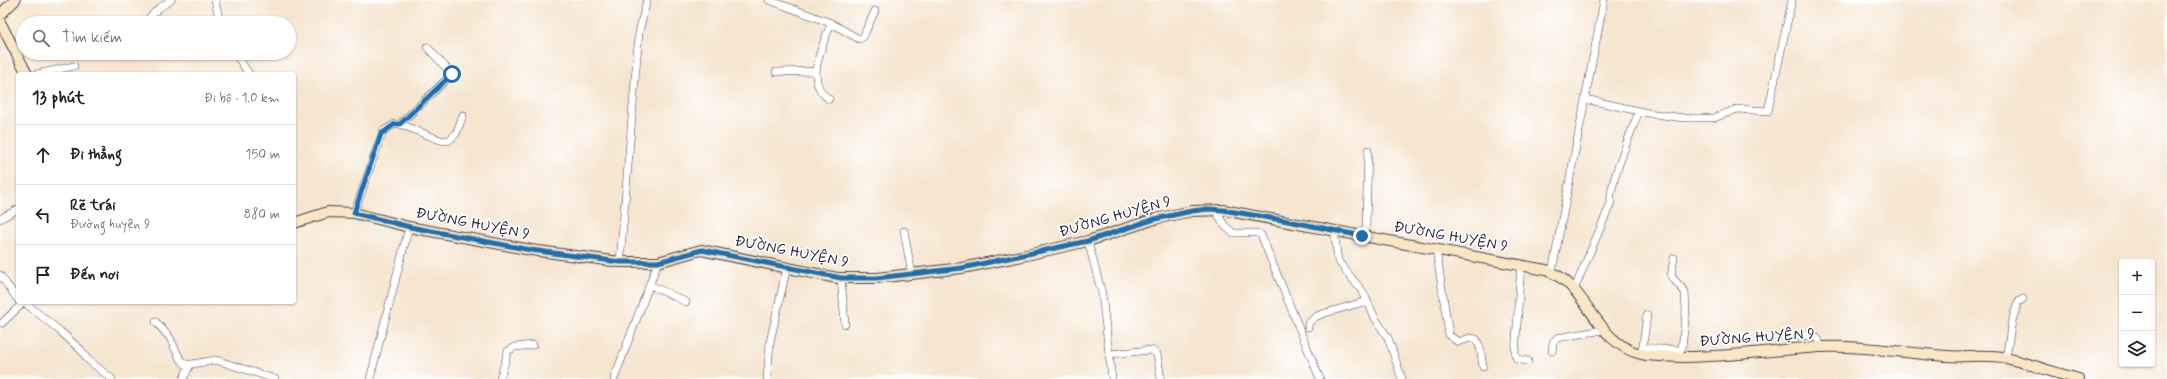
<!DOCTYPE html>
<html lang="vi">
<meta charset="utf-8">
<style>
body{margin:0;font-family:Mynerve,sans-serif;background:#f6f6f6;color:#222}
.controls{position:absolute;right:12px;bottom:12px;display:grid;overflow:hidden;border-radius:4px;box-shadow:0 1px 3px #0004}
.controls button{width:36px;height:36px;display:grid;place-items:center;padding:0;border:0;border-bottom:1px solid #e0e0e0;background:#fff;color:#222;font:20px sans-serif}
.stop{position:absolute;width:12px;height:12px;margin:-9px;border:3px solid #1f6fb2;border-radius:50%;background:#fff}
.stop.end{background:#1f6fb2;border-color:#fff;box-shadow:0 1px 4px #0008}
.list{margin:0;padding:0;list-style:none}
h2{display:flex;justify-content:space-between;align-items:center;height:52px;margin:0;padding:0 16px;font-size:17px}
h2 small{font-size:13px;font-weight:400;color:#767676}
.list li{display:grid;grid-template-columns:26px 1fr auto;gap:12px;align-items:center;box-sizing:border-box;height:60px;padding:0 16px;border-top:1px solid #e0e0e0}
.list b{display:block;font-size:15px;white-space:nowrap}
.list p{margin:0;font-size:13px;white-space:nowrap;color:#767676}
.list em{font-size:13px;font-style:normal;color:#767676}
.icon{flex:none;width:22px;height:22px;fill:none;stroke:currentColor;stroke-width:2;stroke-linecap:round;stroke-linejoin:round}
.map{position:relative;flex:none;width:2167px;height:379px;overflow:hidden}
.search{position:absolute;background:#fff;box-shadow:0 1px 3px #0004;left:16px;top:16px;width:280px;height:44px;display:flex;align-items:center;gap:10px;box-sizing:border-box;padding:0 14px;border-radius:22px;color:#767676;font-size:15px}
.panel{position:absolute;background:#fff;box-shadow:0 1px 3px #0004;left:16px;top:72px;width:280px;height:232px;border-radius:4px}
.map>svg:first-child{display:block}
</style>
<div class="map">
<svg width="2167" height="379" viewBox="0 0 2167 379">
<rect width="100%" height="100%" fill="#fff"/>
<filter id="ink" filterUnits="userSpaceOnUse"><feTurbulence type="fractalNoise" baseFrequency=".025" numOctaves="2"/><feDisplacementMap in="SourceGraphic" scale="8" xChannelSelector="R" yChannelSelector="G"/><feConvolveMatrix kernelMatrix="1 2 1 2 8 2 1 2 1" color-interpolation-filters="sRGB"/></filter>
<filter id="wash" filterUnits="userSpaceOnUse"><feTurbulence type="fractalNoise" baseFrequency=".012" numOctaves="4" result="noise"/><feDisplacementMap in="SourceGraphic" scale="16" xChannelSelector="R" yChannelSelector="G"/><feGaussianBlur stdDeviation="0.9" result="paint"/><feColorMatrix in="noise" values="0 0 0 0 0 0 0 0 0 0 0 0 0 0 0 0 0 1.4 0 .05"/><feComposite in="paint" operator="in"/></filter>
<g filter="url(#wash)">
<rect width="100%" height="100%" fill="#f6e5cf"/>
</g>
<g filter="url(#ink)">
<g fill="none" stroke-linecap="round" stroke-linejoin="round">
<defs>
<path id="street" d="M215,0L220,23
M769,0L831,23L859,39L863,37L875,11
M147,20L159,8L171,0
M235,53L249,74
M776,72L816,71
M37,74L74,66
M829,99C803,82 823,46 831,23
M1585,99L1648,113L1684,118H1714L1737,109L1768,111L1792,0
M400,124L452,74L427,47
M1215,210L1225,226L1233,233H1257L1261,235L1320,379
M354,213L383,131L395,124H400L440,140L448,141L456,134L463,115
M0,219L18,209
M1334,230L1338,261L1363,292L1375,318L1388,338L1402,379
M904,231L912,275
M1362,236L1366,226L1368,150
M1088,241L1102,294L1109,354L1151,350L1157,354L1161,379
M1436,249L1449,335L1458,342L1470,338L1476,339L1480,347L1483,367
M620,262L639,32L647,0
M1521,264L1515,355L1517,359L1528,361
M1552,272L1604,0
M0,275L18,300
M841,278L845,324
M650,285L686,302
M1574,290L1611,203C1607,188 1633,128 1639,111
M24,302L60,331L82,351L87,359L112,379
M156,322L170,338L180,359L186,365L216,360L275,379
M2,323L24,302
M1308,327V324L1315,317L1322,314L1367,301
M1790,335L1815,336L1819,341L1820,347
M1642,348L1680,350L1682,348L1686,311L1685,292L1671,276L1674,258
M1552,351L1553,342L1557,338L1603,330
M1642,352L1647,315
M1109,354L1112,379
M2006,358L2012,321L2018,302L2023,299
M183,379L190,365
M370,379L409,227
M500,379L508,351L515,347L533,345
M614,379L658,262
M767,379L770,342L787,267"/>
<path id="secondary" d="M0,15L15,0
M0,22L27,74
M294,223L328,212L354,213L409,227L531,250L620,262H658L701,250L837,278H877L962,268L1022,256L1088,241L1155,219L1192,211L1223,210L1546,270C1589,285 1594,343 1641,354C1654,357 1669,356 1683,357C1729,357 1773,350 1819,347C1861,345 1903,353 1946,356C1965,358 1987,353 2006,358C2031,364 2054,373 2079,379"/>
</defs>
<use href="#street" stroke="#423f51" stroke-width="8"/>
<use href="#secondary" stroke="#423f51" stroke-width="12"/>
<use href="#street" stroke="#fff" stroke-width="7"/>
<use href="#secondary" stroke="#fbe6c4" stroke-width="10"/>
</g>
</g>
<g fill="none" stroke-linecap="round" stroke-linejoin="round" filter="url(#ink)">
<path stroke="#1f6fb2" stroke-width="5" d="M452,74L400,124H395L381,134L354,213L410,227L531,250L620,262H658L702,250L841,278H877L962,268L1088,241L1155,219L1192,211L1208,209L1223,210L1288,221L1362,236"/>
</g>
<g text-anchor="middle" stroke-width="3.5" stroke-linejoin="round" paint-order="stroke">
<g font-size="15" fill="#22223b" stroke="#fff">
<text transform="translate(1115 216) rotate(-16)" y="5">ĐƯỜNG HUYỆN 9</text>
<text transform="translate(473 223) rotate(11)" y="5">ĐƯỜNG HUYỆN 9</text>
<text transform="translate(1451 236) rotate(10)" y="5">ĐƯỜNG HUYỆN 9</text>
<text transform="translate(792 251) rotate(11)" y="5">ĐƯỜNG HUYỆN 9</text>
<text transform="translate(1757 337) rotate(-4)" y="5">ĐƯỜNG HUYỆN 9</text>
</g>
</g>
</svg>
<div class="controls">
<button>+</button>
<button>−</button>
<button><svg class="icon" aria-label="layers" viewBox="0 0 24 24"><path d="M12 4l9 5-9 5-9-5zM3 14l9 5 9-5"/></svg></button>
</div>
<div class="stop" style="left:452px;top:74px"></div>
<div class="stop end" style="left:1362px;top:236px"></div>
<div class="search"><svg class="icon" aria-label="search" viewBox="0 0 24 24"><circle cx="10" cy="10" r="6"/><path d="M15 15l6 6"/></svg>Tìm kiếm</div>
<section class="panel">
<h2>13 phút<small>Đi bộ · 1.0 km</small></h2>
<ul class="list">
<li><svg class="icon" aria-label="ahead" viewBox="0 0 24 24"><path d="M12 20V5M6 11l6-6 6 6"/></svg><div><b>Đi thẳng</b></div><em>150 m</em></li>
<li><svg class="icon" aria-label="left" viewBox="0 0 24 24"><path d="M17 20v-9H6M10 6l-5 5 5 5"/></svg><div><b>Rẽ trái</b><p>Đường huyện 9</p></div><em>880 m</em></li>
<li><svg class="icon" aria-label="arrive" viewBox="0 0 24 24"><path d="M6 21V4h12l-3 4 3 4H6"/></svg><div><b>Đến nơi</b></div></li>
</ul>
</section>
</div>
